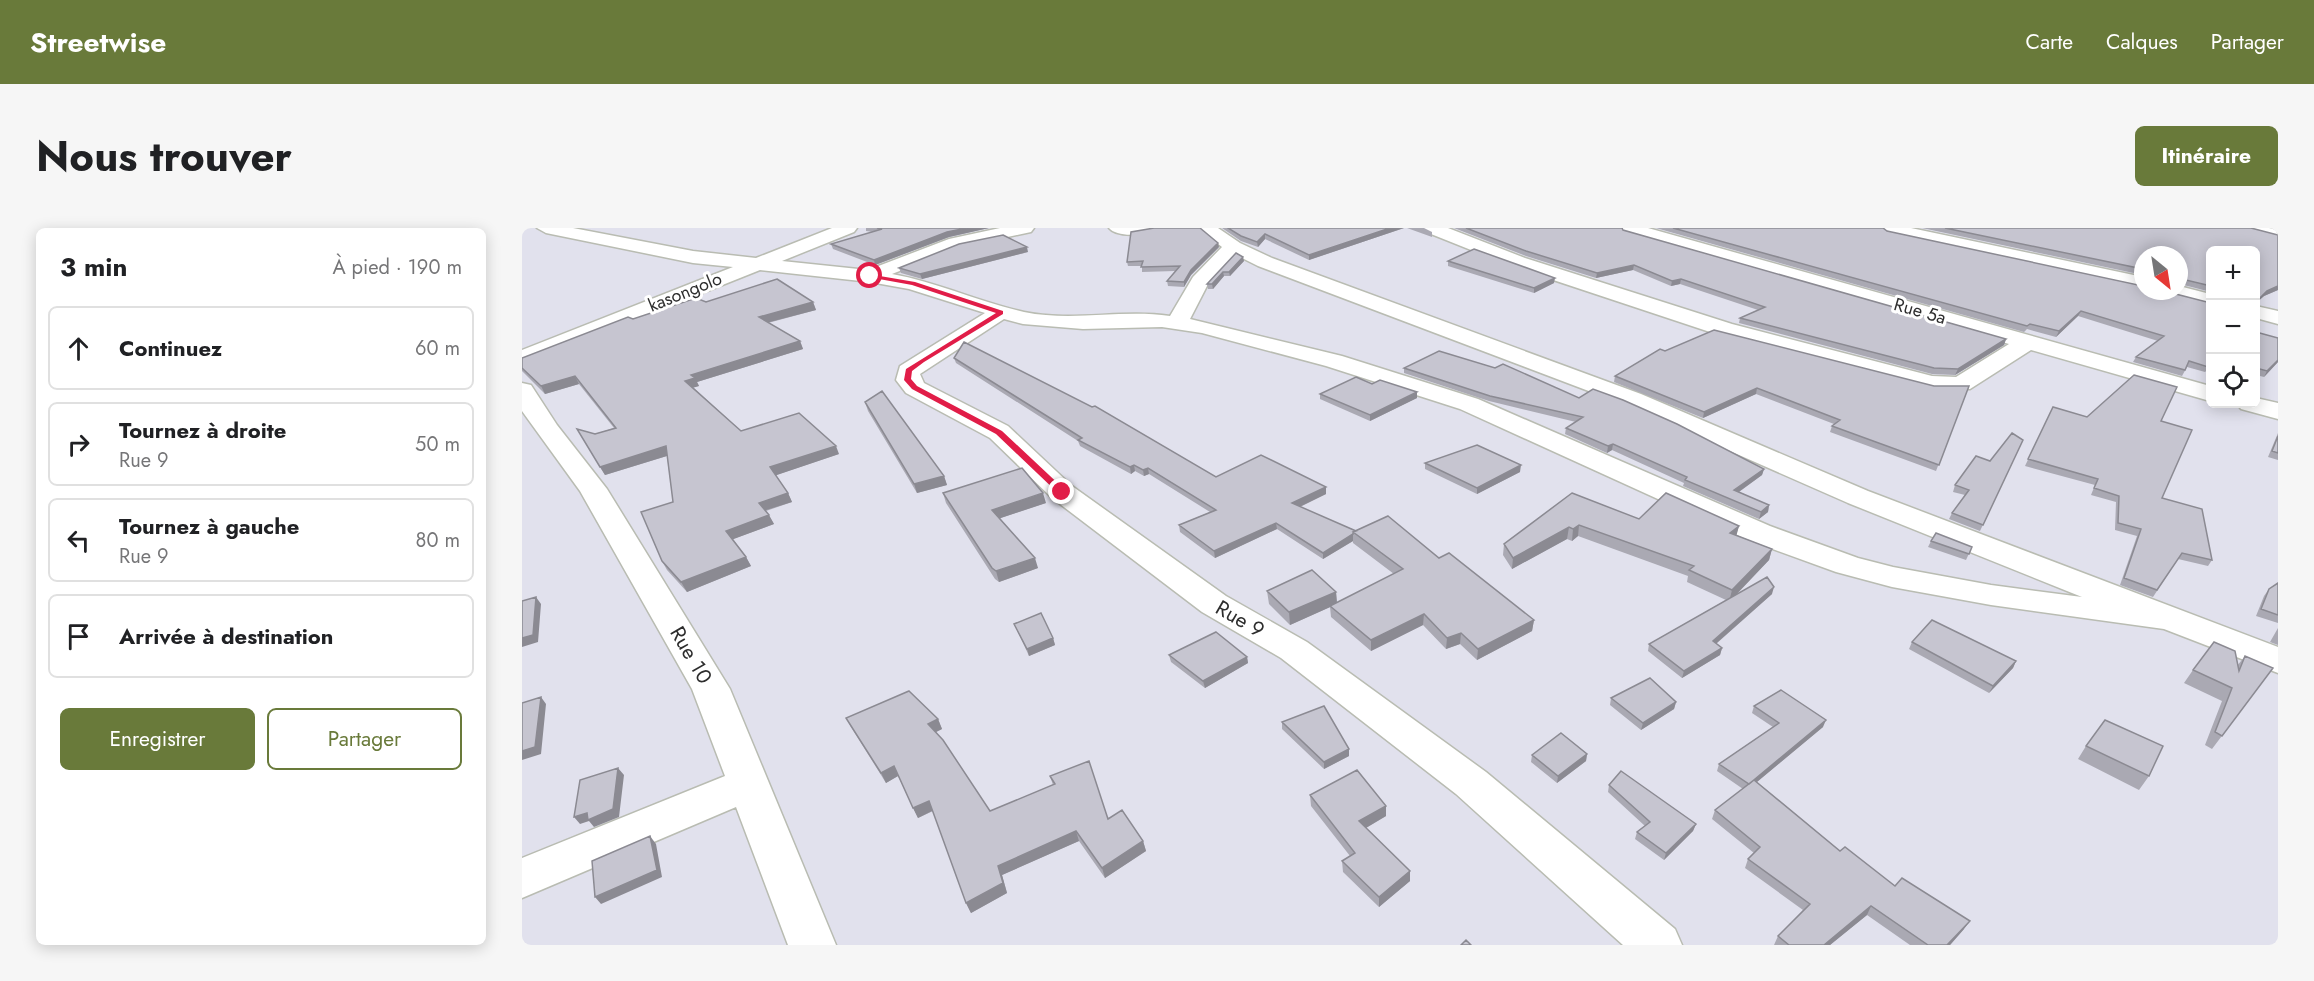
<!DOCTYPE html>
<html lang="fr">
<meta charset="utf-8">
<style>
body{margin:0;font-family:Jost,sans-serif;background:#f6f6f6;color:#202124}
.controls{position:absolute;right:18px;top:18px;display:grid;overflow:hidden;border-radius:9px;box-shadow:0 3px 15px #0003}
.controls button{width:54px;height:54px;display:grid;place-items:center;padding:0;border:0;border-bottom:2px solid #e0e0e0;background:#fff;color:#202124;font:30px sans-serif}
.compass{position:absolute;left:1612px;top:18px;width:54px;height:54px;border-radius:50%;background:#fff;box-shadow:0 3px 15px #0003;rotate:150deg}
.stop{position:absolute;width:18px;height:18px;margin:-14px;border:4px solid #e11d48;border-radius:50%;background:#fff}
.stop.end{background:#e11d48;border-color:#fff;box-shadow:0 2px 6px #0008}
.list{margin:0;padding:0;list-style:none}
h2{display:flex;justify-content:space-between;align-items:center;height:78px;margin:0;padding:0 24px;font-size:26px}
h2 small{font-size:20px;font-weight:400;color:#757577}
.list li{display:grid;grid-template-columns:39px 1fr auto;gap:18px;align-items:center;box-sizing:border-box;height:84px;margin:0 12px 12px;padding:0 12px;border:2px solid #e0e0e0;border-radius:9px}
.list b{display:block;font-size:22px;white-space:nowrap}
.list p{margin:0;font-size:20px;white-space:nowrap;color:#757577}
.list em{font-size:20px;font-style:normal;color:#757577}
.actions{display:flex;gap:12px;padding:18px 24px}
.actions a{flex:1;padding:14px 0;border:2px solid #697a3a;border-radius:9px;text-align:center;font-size:21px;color:#697a3a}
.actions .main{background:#697a3a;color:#fff}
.icon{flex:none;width:33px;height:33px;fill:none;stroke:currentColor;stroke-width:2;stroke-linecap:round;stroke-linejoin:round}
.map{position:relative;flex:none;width:1756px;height:717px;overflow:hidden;border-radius:9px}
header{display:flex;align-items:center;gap:36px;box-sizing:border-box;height:84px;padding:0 30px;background:#697a3a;color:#fff}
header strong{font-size:28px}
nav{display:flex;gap:33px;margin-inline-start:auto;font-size:21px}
.intro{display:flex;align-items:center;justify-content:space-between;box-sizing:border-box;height:144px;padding:0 36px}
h1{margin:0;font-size:42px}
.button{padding:15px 27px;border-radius:9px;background:#697a3a;color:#fff;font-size:21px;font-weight:700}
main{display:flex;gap:36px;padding:0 36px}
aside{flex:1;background:#fff;border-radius:9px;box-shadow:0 3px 15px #0003}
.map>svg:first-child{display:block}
</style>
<header>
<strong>Streetwise</strong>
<nav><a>Carte</a><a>Calques</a><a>Partager</a></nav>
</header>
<div class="intro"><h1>Nous trouver</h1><a class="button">Itinéraire</a></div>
<main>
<aside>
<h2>3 min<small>À pied · 190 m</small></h2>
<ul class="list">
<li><svg class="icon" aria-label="ahead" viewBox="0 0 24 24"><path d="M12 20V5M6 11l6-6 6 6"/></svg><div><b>Continuez</b></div><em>60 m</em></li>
<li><svg class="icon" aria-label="right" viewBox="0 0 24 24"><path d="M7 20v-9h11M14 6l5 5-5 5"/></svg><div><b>Tournez à droite</b><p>Rue 9</p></div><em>50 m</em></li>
<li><svg class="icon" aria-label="left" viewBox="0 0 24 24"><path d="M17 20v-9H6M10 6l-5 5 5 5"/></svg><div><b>Tournez à gauche</b><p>Rue 9</p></div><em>80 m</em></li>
<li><svg class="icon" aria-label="arrive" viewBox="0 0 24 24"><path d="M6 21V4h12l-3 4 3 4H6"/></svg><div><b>Arrivée à destination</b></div></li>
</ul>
<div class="actions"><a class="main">Enregistrer</a><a>Partager</a></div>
</aside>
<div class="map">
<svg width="1756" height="717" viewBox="0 0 1756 717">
<rect width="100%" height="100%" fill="#e1e1ed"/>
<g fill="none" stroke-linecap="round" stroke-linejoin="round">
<defs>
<path id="minor" d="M15,0H51L171,23L234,30L310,0H335L332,4L260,33L346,42L427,11L478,0H512L509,4L438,19L370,46C415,54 457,74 502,84C550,94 600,81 648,88L671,49L700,19L676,0H696L718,15L750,30L1119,166L1346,263L1756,419V445L1642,401L1469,377L1370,359L1314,344L1226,312L938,181L804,138L680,105L640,99L561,101L501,96L482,91L398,146L402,155L486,198L550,258L704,368L785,414L964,544L1153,701L1160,717H1101L934,566L759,430L680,384L530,270L468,210L384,165L374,152L378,138L463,85L387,61L348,54L238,42L0,137V122L211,39L171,35L24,5ZM714,27L736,38L1101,176L1326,275L1560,369L1469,357L1371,339L1336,330L1248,298L956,171L820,128L668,91L686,56Z
M587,0H630C623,9 594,9 587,0Z
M901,0H926L1003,30L1210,96L1410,148L1434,149L1487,116L1101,4L1098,0H1126L1688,158V173L1509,122L1448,161L1410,162L1194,106L989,38L904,4Z
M1355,0H1389L1621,49V61L1364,5Z
M1726,0H1756V10L1729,4Z
M1657,58L1688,66V78L1644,67L1641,63H1657Z
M1734,78L1756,83V96L1734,90Z
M0,155L9,157L35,197L85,261L208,461L314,717H266L214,579L0,670V630L203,548L170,461L58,263L0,183Z
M1734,170L1756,175V191L1719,181L1715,176H1734Z"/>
</defs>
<use href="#minor" stroke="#b9bcb2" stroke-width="3"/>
<use href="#minor" fill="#fff" fill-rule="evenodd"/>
</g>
<path fill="#aaa9b3" d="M344,0H467L427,9L353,37L311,21L309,16L351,4L344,3Z
M700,0H882L787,32L743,11L736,19L719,13Z
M885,0H902L910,4V9Z
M932,0H1100L1101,2L1484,111L1482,117L1433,147L1410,146L1217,95L1218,90L1236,82L1158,56L1149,58L1111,42L1074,50L1004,28Z
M1134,0H1361L1365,3L1646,64L1689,75V138L1683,144L1665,139L1660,148L1611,134L1614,129L1636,113L1556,88L1534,109L1505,101L1502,104Z
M1400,0H1729L1756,7V62L1742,68L1734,75V22H1689V64L1658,56L1657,57V27H1621V47Z
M697,19L669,47L662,59L646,58L645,53L653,43L620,44V38H606L605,34Z
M506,24L400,51L379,45L377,40Z
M714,25L722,33L708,48H702L691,61H686L685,56Z
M926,33L1032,55L1012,65L926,38Z
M184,74H291L294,82L246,95L278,113L281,121L175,154L177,158L171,159L219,203L317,226L254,247L266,265L270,274L244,283L252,296L211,311L224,329L229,338L165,364L145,342L140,333L151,274L145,228L83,247L55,201L73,206L92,200L57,156L23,166L0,143V130L111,91Z
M1734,104L1756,134L1742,149L1734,147Z
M1143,123L1412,158H1447L1414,243L1308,204L1310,198L1312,196L1234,166L1181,190L1092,154L1093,148Z
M432,130L694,249L804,259V266L778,279L834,303L917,330L1012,392L1010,403L955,432L938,416L924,421L901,397L849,423L809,389L808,379L768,397L747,376L745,363L814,364L815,375L872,346L831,315V313L801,331L755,301L693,330L658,304L657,297L688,284L627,246L622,248L613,243L609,246L558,218L556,213L434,135Z
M882,140L1057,170L1242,241L1240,247L1217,264L1247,277L1246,284L1237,291L1161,258L1162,255L1090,222L1085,225L1043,206L1044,200L1054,194L967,173L882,145Z
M850,156L895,170L848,193L798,171V166Z
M343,174L422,248L425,257L395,265L346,183Z
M1531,179L1565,189L1639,193L1640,270L1690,332L1686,338L1656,331L1631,369L1598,357L1615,308L1593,302L1594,274L1569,267L1573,257L1503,238Z
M1756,205V232L1746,229Z
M1501,212L1458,303L1427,291L1430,285L1443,267L1431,264L1433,257Z
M903,235L998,244L955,266L903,241Z
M421,265L524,275L478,290L516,340L477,354L473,351L424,275Z
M1050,265L1117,291L1217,298L1214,307L1250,321L1247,332L1214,367L1250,366L1194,416L1200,420L1198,427L1160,450L1126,423L1127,416L1204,372L1165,354L1166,348L1056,308L1050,313L1045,311L990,341L981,327L982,316Z
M1409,313L1450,319L1444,332L1406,319Z
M1756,355V395L1734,388L1742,368L1747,361Z
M492,396L531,410L533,417L507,428L495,402Z
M1756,400V417L1748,414Z
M1390,414L1494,433L1491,440L1467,465L1387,421Z
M647,427L725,429L726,435L683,460L649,434Z
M1723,428L1751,440L1690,521L1683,517L1700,473L1662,455L1671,442L1715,438Z
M1089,470L1154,474L1152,481L1119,502L1088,477Z
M1232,478L1301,499L1235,554L1318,623L1442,701L1428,717H1388L1345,687L1308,717H1252L1256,708L1281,682L1223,640L1226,631L1232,625L1190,591L1193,582L1221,561L1195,543L1197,536L1251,499L1230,485Z
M324,490L416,491L420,501L414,504L468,583L531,557L528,548L586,591L621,613L624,623L583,650L557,613L480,647L485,665L449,685L444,675L411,583L396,590L376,548L364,555L329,499Z
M760,494L827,521V528L802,541L760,501Z
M1564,518L1627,548L1617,562L1556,531Z
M1065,526L1064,533L1035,555L1009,534L1010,527Z
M1087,557L1174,596L1171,603L1142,632L1113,611L1115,604L1123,598L1086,564Z
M788,567L864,588L844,600L888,643V653L857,679L821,644L820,633L828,628L789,578Z"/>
<path fill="#8b8a92" d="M445,0H467L427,9L353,37L352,32L425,4Z
M868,0H882L787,32V27Z
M743,6V11L736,19L735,14Z
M696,15L697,19L669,47L662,59V54L669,42Z
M505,19L506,24L400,51L398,46Z
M721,29L722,33L708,48L707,44Z
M1112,37L1111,42L1074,50L1075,45Z
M701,44L702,48L691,61L690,56Z
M1033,50L1032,55L1012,65V60Z
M1159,51L1158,56L1149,58L1150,53Z
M1756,58V62L1742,68L1734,75L1735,71L1745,63Z
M291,74L294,82L240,96L237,89Z
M1559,83L1556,88L1534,109L1537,103Z
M1484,111L1482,117L1433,147L1436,141Z
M278,113L281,121L175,154L177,158L167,161L163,153L169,147Z
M1756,132V134L1742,149L1745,143Z
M53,148L57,156L23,166L19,158Z
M1235,160L1234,166L1181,190L1182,184Z
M895,164V170L848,193V187Z
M1091,216L1090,222L1085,225L1086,218Z
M144,218L148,227L83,247L78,239Z
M314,218L317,226L252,248L248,239Z
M612,237L613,243L609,246L608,239Z
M999,237L998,244L955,266V260Z
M626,240L627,246L622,248L621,242Z
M1242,241L1240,247L1211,268L1212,262Z
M422,248L425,257L395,265L392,256Z
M804,259V266L771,282L770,275Z
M266,265L270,274L241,283L237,275Z
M521,265L524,275L473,292L470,282Z
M1247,277L1246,284L1237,291L1239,284Z
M247,287L252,296L209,312L204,303Z
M754,295L755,301L693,330L692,323Z
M1057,297L1056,308L1050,313L1051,301Z
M1217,298L1214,309L1208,305Z
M1047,299L1045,311L990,341L991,330Z
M831,306V313L801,331V325Z
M1250,321L1247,332L1207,374L1210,362Z
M224,329L229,338L165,364L159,354Z
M513,330L516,340L477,354L474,343Z
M1252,359L1250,366L1189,420L1191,413Z
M814,364L815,376L768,397L767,384Z
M14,369L19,376L16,414L0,419V410Z
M902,386L901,397L849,423V412Z
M1012,392L1010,403L955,432L956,421Z
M939,405L938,416L924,421L925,410Z
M531,410L533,417L507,428L505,421Z
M1200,420L1198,427L1160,450L1162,443Z
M725,429L726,435L683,460L681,453Z
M1494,433L1491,440L1467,465L1471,458Z
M19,469L24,476L19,526L0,532V523Z
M1154,474L1152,481L1119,502L1121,495Z
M416,491L420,501L410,506L406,496Z
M1304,492L1301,499L1224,563L1227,556Z
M827,521V528L802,541V534Z
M1065,526L1064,533L1035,555L1036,548Z
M372,538L376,548L364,555L359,545Z
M96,540L102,547L97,589L72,599L67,593L58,596L52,589Z
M407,573L412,582L396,590L391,580Z
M864,578V588L837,604V593Z
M1174,596L1171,603L1142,632L1144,625Z
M554,603L557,613L480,647L485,665L449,685L444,675L476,638Z
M128,608L134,616L140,649L79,676L73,669Z
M621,613L624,623L583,650L580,640Z
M888,643V653L857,679V669Z
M1349,678L1345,687L1308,717H1302Z
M1448,693L1442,701L1428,717H1425Z"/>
<path fill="#c6c5d0" stroke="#8b8a92" stroke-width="1.5" d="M355,0H445L425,4L352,32L309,16L360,1Z
M632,0H678L696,15L669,42L662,54L645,53L658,38L619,39L621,33L605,34L609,4Z
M706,0H868L787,27L743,6L735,14L719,8Z
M944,0H1100L1101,2L1484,111L1436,141L1412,140L1218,90L1243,79L1159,51L1150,53L1112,37L1075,45L1004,23Z
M1151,0H1361L1365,3L1621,58V63H1645L1646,64L1689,75V136L1686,139L1667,133L1663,142L1614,129L1642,108L1559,83L1537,103L1508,96L1505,98Z
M1423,0H1729L1756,7V58L1745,63L1734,74V22H1689V58L1660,51L1657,56V27H1621V41Z
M481,7L505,19L398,46L377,40L437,16Z
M952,21L1033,50L1012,60L926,33Z
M714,25L721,29L707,44H701L690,56H685Z
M255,51L291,74L237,89L278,113L169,147L173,150L163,153L219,203L277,185L314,218L248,239L266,265L237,275L247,287L204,303L224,329L159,354L140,333L119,284L151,274L144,218L78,239L55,201L73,206L94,200L53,148L19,158L0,140V130L106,89L111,91L174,70L184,74Z
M1192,102L1412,158H1447L1417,237L1310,198L1318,192L1235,160L1182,184L1093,148L1138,121L1143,123Z
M1734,104L1756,110V132L1745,143L1734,140Z
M442,114L570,179L573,178L694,249L739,227L804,259L770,275L834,303L831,304V306L801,325L754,295L692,323L657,297L694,282L626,240L621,242L612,237L608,239L556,212L560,210L432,130Z
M917,123L973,140L981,136L1057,170L1071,161L1101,172L1155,196L1242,241L1212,262L1247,277L1239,284L1163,252L1165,249L1091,216L1086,218L1044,200L1061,189L968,168L882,140Z
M1612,147L1655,159L1639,193L1670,202L1640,270L1680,281L1690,332L1660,325L1635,362L1602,350L1619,301L1596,295L1597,268L1572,260L1576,251L1506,231L1531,179L1565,189Z
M834,149L850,156L858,152L895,164L848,187L798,166Z
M360,163L422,248L392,256L343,174Z
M1490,205L1501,212L1461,297L1430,285L1447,262L1433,257L1454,228L1468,233Z
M1756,208V225L1750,223Z
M955,217L999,237L955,260L903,235Z
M500,240L521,265L470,282L513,330L474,343L470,340L421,265Z
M1050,265L1117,291L1144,265L1217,298L1208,305L1250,321L1210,362L1167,342L1172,338L1057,297L1051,301L1047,299L991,330L982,316Z
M866,288L917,330L927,325L1012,392L956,421L939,405L925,410L902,386L849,412L808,378L881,341L831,304Z
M1414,305L1450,319L1447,326L1409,313Z
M790,342L814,364L767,384L745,363Z
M1245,349L1252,359L1191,413L1200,420L1162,443L1127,416Z
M1756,355V387L1739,381L1747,361Z
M14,369L11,407L0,410V373Z
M519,385L531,410L505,421L492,396Z
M1410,392L1494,433L1471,458L1390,414Z
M694,404L725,429L681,453L647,427Z
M1692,414L1713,423L1717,443L1723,428L1751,440L1700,508L1693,504L1710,460L1671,442Z
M1128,450L1154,474L1121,495L1089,470Z
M1259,462L1304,492L1227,556L1197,536L1257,495L1232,478Z
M387,463L416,491L406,496L421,512L468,583L533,556L528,548L567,533L586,591L600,582L621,613L580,640L554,603L476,638L481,655L444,675L407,573L391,580L372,538L359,545L324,490Z
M19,469L13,519L0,523V475Z
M802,478L827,521L802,534L760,494Z
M1583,492L1641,518L1627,548L1564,518Z
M1039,505L1065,526L1036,548L1010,527Z
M96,540L91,581L66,592L65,585L52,589L58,552Z
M835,542L864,578L837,593L888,643L857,669L820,633L833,625L788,567Z
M1099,543L1174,596L1144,625L1115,604L1128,594L1087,557Z
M1232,552L1318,623L1323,619L1373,658L1380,650L1448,693L1425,717H1406L1349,678L1302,717H1267L1256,708L1288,676L1226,631L1238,619L1193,582Z
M128,608L135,642L73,669L70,633Z
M944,712L949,717H939Z"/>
<path fill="#e11d48" d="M346,46L393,54L481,83V86L402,134L390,143L389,151L395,158L480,203L543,262V266H537L474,206L390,161L382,152L384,141L474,85L390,57L346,49Z"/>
<g text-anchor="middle" stroke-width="6" stroke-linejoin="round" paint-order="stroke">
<g font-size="18" fill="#2d2d2d" stroke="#fff">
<text transform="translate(163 64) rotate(-22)" y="6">kasongolo</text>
<text transform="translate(1398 83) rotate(16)" y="6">Rue 5a</text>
</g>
<g font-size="21" fill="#2d2d2d" stroke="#fff">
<text transform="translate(718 391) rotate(30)" y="7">Rue 9</text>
<text transform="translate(169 427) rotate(60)" y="7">Rue 10</text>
</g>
</g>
</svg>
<div class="controls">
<button>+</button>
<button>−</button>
<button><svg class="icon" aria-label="locate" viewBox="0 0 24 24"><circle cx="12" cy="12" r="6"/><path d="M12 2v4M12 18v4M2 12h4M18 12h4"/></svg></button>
</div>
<svg class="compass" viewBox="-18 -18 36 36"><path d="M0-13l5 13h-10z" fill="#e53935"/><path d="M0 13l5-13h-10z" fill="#757577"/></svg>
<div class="stop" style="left:348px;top:48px"></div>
<div class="stop end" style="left:540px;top:264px"></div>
</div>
</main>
